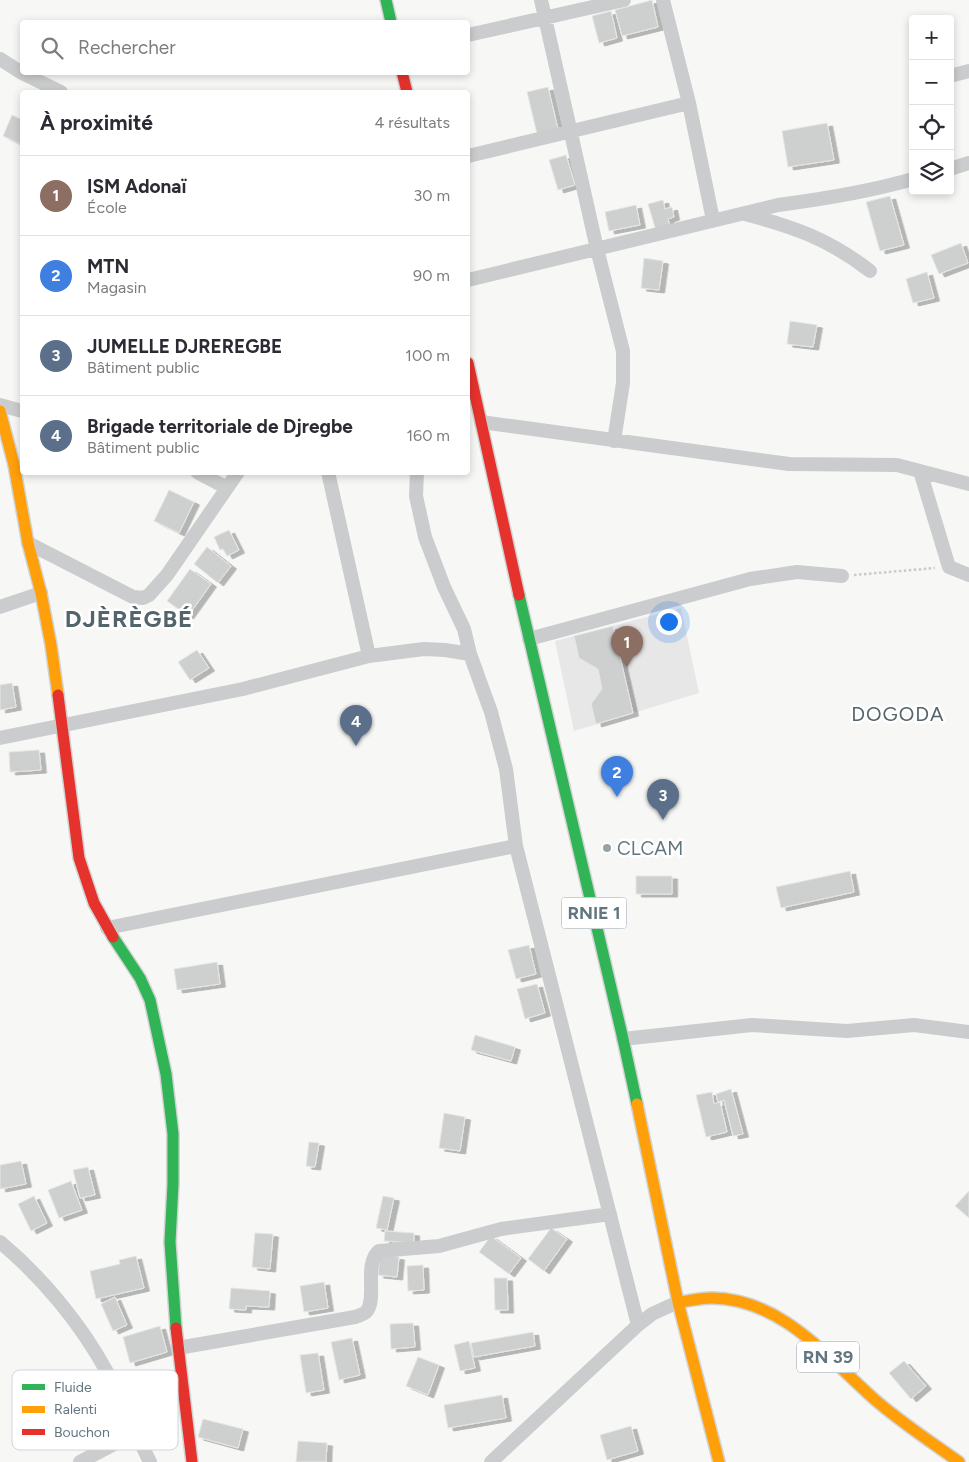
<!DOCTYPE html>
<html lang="fr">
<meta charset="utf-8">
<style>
body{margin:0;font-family:Figtree,sans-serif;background:#f7f7f7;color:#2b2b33}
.controls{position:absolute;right:15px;top:15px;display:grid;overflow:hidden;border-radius:5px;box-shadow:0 2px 8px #0003}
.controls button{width:45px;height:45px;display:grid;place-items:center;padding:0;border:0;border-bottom:1px solid #e1e1e2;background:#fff;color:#2b2b33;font:25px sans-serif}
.you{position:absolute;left:668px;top:621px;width:18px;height:18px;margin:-12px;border:4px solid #fff;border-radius:50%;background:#1a73e8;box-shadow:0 0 0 8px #1a73e833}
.badge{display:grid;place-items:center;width:32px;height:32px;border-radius:50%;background:#5b6168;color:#fff;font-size:16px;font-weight:700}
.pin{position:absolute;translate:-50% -41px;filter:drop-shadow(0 1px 2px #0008)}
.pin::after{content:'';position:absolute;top:26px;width:18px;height:15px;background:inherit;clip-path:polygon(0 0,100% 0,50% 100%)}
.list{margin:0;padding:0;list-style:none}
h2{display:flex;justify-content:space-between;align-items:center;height:65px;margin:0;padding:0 20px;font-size:21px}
h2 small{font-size:16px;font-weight:400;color:#7c7c81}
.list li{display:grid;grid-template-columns:32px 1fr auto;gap:15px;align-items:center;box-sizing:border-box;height:80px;padding:0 20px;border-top:1px solid #e1e1e2}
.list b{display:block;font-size:19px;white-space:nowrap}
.list p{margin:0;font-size:16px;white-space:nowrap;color:#7c7c81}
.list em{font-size:16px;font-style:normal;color:#7c7c81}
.icon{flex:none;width:28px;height:28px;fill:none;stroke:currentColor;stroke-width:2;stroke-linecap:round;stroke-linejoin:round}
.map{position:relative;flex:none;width:969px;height:1462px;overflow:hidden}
.search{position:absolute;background:#fff;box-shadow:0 2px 8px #0003;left:20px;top:20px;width:450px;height:55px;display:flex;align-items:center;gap:12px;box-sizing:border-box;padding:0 18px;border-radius:5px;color:#7c7c81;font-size:19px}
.panel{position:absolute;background:#fff;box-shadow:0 2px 8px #0003;left:20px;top:90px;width:450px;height:385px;border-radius:5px}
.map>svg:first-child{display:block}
</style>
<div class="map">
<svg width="969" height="1462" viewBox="0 0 969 1462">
<defs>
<filter id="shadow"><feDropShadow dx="5.5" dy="3" stdDeviation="0" flood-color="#0004"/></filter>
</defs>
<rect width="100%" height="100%" fill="#f7f7f6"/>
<path fill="#e6e7e6" d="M681,608L699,693L574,731L555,641Z"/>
<path fill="#ced0d0" stroke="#e6e6e6" filter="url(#shadow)" d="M652,0L658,27L622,36L615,10Z
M611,11L617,38L599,43L592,16Z
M548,87L558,129L537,134L527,92Z
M12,115L22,120V145L3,136Z
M827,123L834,160L788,167L782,131Z
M566,155L575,185L558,190L549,160Z
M890,196L904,245L880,251L866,202Z
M663,200L665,209L672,207L674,217L668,219L670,227L656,231L648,204Z
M636,205L640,225L609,231L605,212Z
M961,243L968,263L939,274L931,255Z
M644,258L663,261L659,290L641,288Z
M927,272L934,298L913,303L906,279Z
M790,321L817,325L813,347L787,344Z
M169,490L194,502L179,533L154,521Z
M229,530L239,550L227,556L223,549L220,550L214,537Z
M207,547L231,566L218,583L194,564Z
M190,569L211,584L188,616L167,601Z
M613,626L633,713L596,724L591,704L602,689L598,669L579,658L574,636Z
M197,650L209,668L190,680L178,662Z
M12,683L16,707L0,710V685Z
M39,750L41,770L10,772L9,752Z
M850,871L854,892L781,908L776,887Z
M636,876H672V894H636Z
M529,945L536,974L516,979L508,950Z
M217,962L220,984L177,990L174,969Z
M537,984L545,1013L525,1019L517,989Z
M475,1035L515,1047L511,1061L471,1050Z
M731,1089L743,1134L733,1136L724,1100L718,1102L716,1094Z
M712,1092L714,1104L720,1102L727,1132L706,1137L696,1095Z
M444,1113L465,1117L460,1151L439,1148Z
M309,1142L319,1143L315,1167L306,1166Z
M21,1161L26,1184L0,1189V1165Z
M88,1167L95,1195L80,1198L73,1170Z
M71,1181L82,1210L59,1218L48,1190Z
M969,1191V1218L955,1206Z
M34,1196L47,1223L31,1231L18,1204Z
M383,1196L394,1198L387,1230L376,1228Z
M551,1228L567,1239L544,1271L528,1259Z
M385,1231L414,1233V1243L384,1241Z
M255,1233L273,1234L270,1269L252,1267Z
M491,1236L521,1258L509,1274L479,1252Z
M380,1255L399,1257L397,1277L378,1275Z
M136,1256L144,1288L96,1299L90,1271L120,1264L119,1260Z
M423,1265L424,1290L408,1291L407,1266Z
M494,1278H507L508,1310H495Z
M324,1282L328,1308L304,1312L300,1286Z
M231,1288L270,1291L269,1307L246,1306V1310L229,1309Z
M115,1297L127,1325L113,1331L101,1304Z
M413,1323L415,1347L391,1349L390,1324Z
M160,1326L167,1352L130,1363L123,1337Z
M533,1332L535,1346L474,1357L471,1343Z
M352,1338L360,1375L339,1380L331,1342Z
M469,1341L475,1368L460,1371L454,1345Z
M318,1353L324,1390L306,1393L300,1355Z
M418,1357L439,1365L428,1395L406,1386Z
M904,1361L926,1386L911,1399L889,1373Z
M502,1395L506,1418L448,1428L444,1405Z
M203,1419L243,1429L238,1448L198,1437Z
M631,1426L638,1451L607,1460L600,1435Z
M298,1441L327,1443L326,1462H296Z"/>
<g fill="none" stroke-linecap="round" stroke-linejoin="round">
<defs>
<path id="fast" d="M386,0L391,22
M519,595L623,1039L637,1104
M113,937L140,978L150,1000L166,1074L173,1134V1184L170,1242L176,1328"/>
<path id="slow" d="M0,411L14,465L28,543L41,593L51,645L58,695
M637,1104L678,1302L719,1462
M678,1302C689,1301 701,1298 712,1298C781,1299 826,1356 873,1398C899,1421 931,1442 959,1462"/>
<path id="jam" d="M402,72L407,92
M468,363L519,595
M58,695L79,858L94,903L113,937
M176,1328L192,1462"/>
</defs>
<use href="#fast" stroke="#d2d4d4" stroke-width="14"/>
<use href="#slow" stroke="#d2d4d4" stroke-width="14"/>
<use href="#jam" stroke="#d2d4d4" stroke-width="14"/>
<path stroke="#c8cacb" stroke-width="2.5" stroke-dasharray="2.5 2.5" stroke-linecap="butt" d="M854,575L935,568"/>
<path stroke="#cbcccd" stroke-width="14" d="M541,0L597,249L623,351V383L614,441
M663,0L689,103L713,220
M468,35L624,0
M0,59L22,73L61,92
M950,76L969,71
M468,156L689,103
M950,169L969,163
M745,214C794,227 829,239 870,271
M468,280L778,205C824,199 868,192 913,179
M0,405L22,411
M481,422L789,464L897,465L969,484
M920,471L949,567L969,575
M197,472L227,488
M328,472L369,656
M417,472L416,496L425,537L444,587L464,629L470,654L491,712L506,769L516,846L638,1325
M28,543L133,597L143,598L149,595L167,575L238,472
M0,607L41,593
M529,639L750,579L797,572L842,576
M0,738L243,689L369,656L424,649L445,650L470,654
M107,928L516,846
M623,1039L752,1025L847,1031L914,1025L969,1032
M0,1242C42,1277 81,1324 107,1372C123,1401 135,1432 150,1462
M178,1348L355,1317C358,1316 364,1314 366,1312C378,1300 363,1264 379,1251L439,1246L501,1229L610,1214
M80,1462L135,1433
M491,1462L638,1325L652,1314L678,1302"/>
<use href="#fast" stroke="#30b455" stroke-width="11"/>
<use href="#slow" stroke="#ff9f0a" stroke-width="11"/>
<use href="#jam" stroke="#e5322d" stroke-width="11"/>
</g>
<circle fill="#96a3a9" stroke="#fff" stroke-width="2" cx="607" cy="848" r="5"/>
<g text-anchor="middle" stroke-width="5" stroke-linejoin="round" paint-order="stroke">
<g fill="#fff" stroke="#919fa6" stroke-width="1">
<rect x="561.5" y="897.5" width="65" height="31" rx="4"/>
<rect x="797" y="1341.5" width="62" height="31" rx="4"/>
</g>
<g font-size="18" font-weight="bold" fill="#627680">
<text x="594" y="919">RNIE 1</text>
<text x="828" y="1363">RN 39</text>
</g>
<g font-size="19" fill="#627680" stroke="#fff" text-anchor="start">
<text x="617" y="855">CLCAM</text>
</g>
<g font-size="20" letter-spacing="1" fill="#54646b" stroke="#fff">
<text x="898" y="721">DOGODA</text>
</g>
<g font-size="24" font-weight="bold" letter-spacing="1" fill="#54646b" stroke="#fff">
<text x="129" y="627">DJÈRÈGBÉ</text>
</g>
</g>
<rect x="12" y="1370" width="166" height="80" rx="8" fill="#fff" stroke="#d0d6d9" stroke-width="1"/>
<rect x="22" y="1384" width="23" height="6" fill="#30b455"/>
<rect x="22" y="1406" width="23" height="7" fill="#ff9f0a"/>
<rect x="22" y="1429" width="23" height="6" fill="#e5322d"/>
<g font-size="14" fill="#627680">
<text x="54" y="1392">Fluide</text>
<text x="54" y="1414">Ralenti</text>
<text x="54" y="1437">Bouchon</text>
</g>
</svg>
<div class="controls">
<button>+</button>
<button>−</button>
<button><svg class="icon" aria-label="locate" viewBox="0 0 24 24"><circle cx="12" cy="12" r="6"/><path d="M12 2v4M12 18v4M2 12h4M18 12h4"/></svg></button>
<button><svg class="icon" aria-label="layers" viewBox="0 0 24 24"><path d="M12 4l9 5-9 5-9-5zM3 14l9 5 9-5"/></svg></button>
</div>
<div class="you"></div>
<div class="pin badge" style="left:627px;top:667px;background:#8d6e63">1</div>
<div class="pin badge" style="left:617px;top:797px;background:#3f7fe0">2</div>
<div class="pin badge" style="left:663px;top:820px;background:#5c6f8a">3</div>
<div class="pin badge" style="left:356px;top:746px;background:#5c6f8a">4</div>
<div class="search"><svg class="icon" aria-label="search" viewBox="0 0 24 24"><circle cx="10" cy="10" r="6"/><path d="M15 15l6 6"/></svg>Rechercher</div>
<section class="panel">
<h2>À proximité<small>4 résultats</small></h2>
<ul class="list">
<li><span class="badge" style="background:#8d6e63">1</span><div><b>ISM Adonaï</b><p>École</p></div><em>30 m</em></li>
<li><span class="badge" style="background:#3f7fe0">2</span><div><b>MTN</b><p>Magasin</p></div><em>90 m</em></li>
<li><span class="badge" style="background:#5c6f8a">3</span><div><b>JUMELLE DJREREGBE</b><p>Bâtiment public</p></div><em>100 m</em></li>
<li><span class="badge" style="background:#5c6f8a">4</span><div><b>Brigade territoriale de Djregbe</b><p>Bâtiment public</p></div><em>160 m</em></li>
</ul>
</section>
</div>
